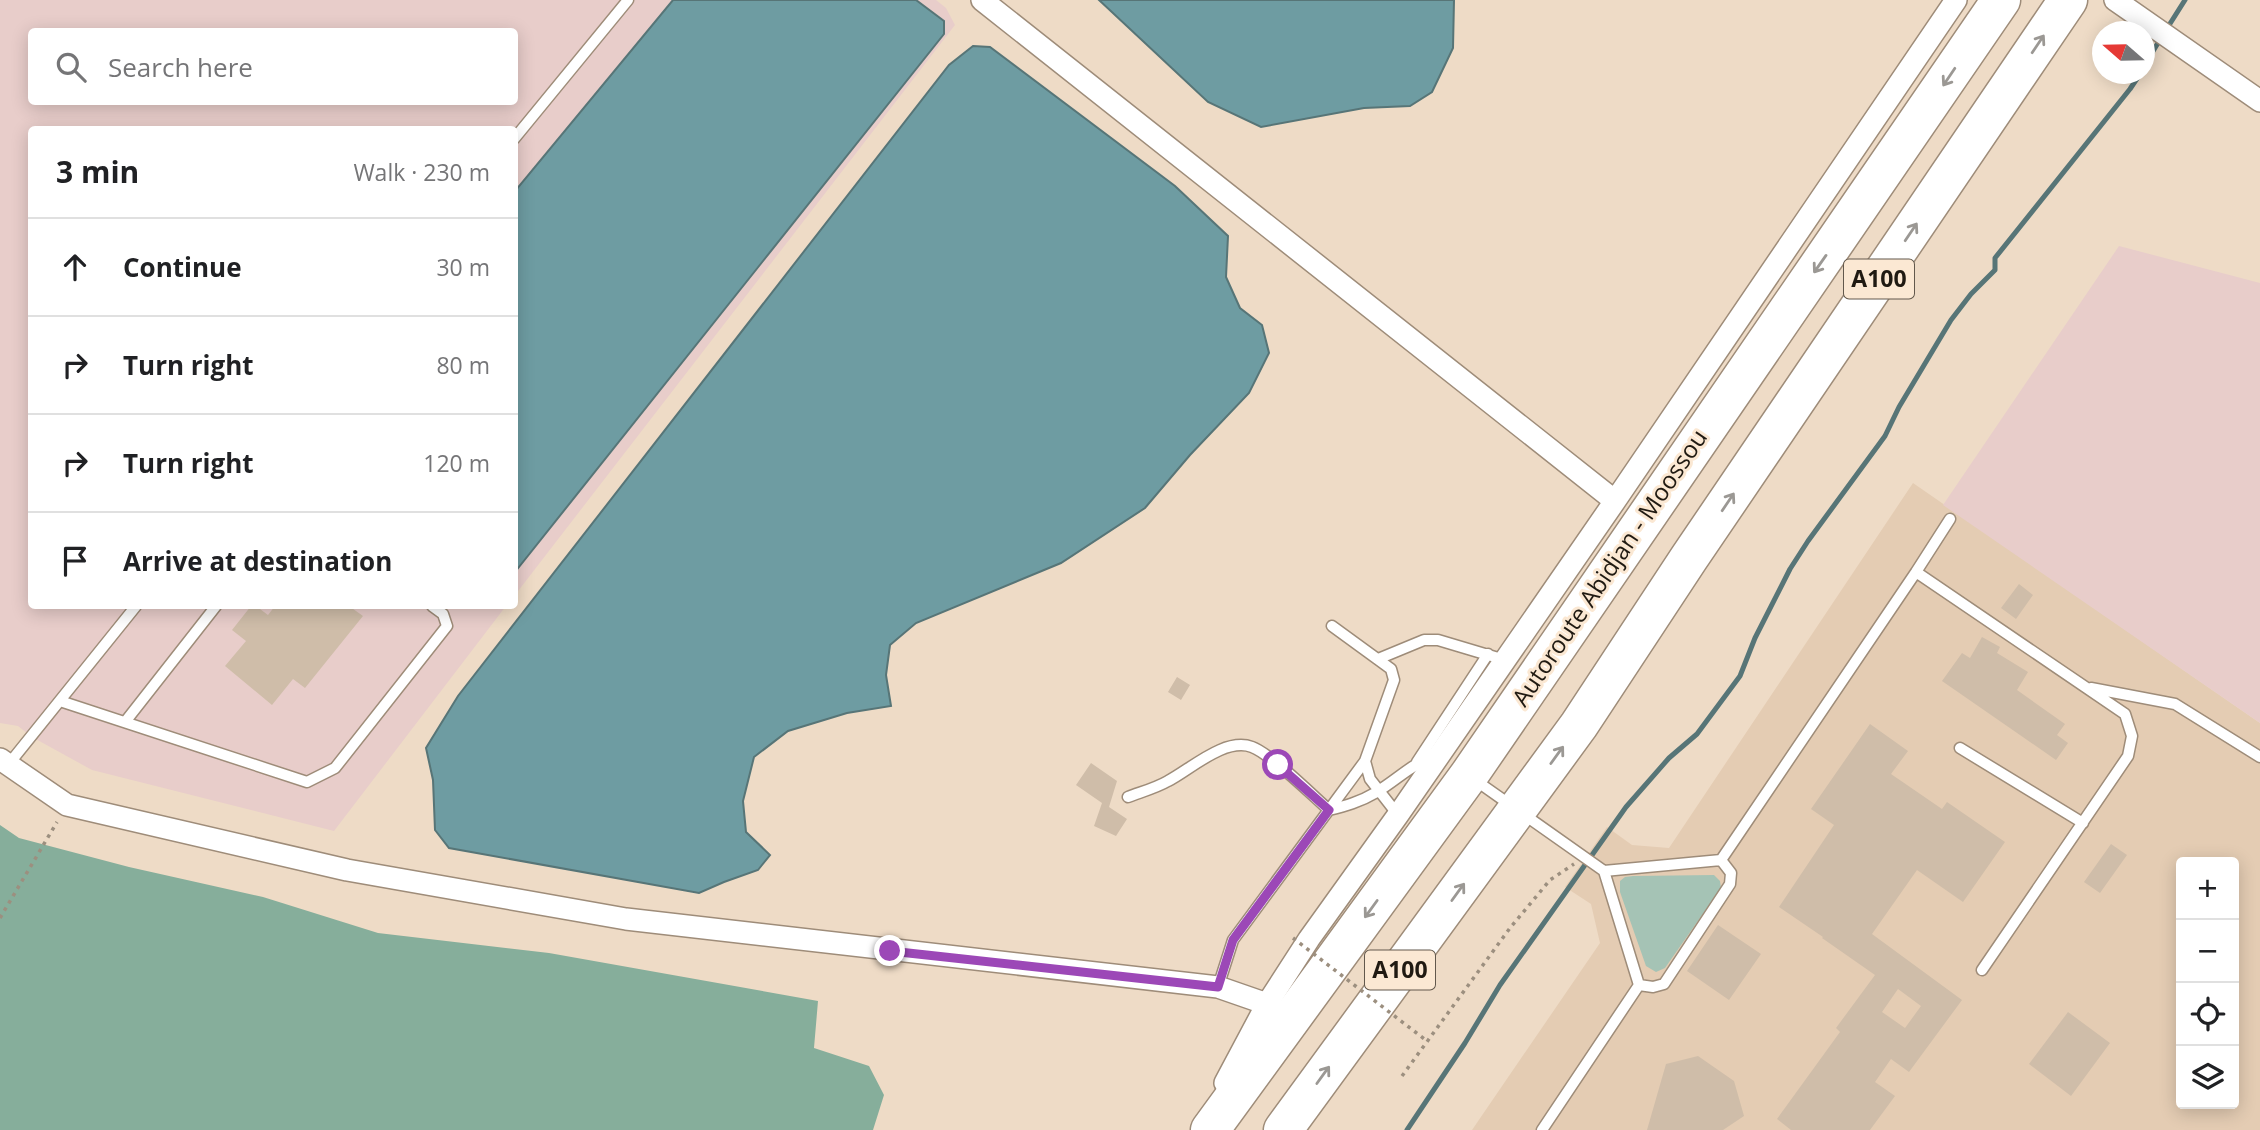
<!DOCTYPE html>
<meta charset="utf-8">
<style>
body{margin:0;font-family:"Open Sans",sans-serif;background:#f6f6f6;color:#202124}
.controls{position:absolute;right:21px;bottom:21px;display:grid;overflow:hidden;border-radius:7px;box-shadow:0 4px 18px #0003}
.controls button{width:63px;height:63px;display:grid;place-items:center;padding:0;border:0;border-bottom:2px solid #e0e0e0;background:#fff;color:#202124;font:35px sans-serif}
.compass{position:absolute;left:2092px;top:21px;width:63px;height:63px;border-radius:50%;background:#fff;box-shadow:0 4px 18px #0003;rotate:290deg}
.stop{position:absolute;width:21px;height:21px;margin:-16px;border:5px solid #9c48b7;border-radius:50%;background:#fff}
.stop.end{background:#9c48b7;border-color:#fff;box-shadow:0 2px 7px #0008}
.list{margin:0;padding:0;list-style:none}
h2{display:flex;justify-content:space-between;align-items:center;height:91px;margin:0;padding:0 28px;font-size:30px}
h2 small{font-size:23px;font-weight:400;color:#757577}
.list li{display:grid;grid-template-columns:46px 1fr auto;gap:21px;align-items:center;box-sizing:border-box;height:98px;padding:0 28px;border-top:2px solid #e0e0e0}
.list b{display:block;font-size:26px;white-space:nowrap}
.list em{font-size:23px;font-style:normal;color:#757577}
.icon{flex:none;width:38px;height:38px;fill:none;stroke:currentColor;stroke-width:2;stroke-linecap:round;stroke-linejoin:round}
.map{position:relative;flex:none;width:2260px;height:1130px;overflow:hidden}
.search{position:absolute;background:#fff;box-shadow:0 4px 18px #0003;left:28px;top:28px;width:490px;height:77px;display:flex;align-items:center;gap:18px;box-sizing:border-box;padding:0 24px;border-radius:7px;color:#757577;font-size:26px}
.panel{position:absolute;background:#fff;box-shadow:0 4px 18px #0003;left:28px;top:126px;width:490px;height:483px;border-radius:7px}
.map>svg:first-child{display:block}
</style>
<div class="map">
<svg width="2260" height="1130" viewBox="0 0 2260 1130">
<rect width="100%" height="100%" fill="#eedbc6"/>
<path fill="#e4ccb3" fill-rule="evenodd" d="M1913,483L2260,723V1130H1472L1600,943L1591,904L1565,887L1607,827L1632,845L1669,848ZM2181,862H2234V1104H2181Z"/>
<path fill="#e8cdca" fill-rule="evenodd" d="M0,0H936L946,8L955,25L515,595L514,130H32V606H506L334,831L92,770L32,737L18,726L0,723ZM32,32H514V102H32Z
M2119,246L2260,283V723L1943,505Z"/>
<path fill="#a5c3b5" d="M1714,875L1720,881L1721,888L1665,968L1656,972L1646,966L1620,892V881L1625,877L1633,876Z"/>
<path fill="#86ae9b" d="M0,825L19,838L129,867L263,897L378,933L549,953L818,1001L814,1048L869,1066L884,1095L873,1130H0Z"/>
<path fill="#6e9ca2" stroke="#577577" stroke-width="2" d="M673,0H916L944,21V34L515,572V191Z
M1099,0H1454L1453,48L1432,92L1410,106L1364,108L1261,127L1208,102Z
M973,46L990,47L1175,186L1228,236L1226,277L1240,308L1262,325L1269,353L1249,393L1190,455L1145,508L1061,563L916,623L890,645L886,675L891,706L847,713L788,731L754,757L743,801L746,832L770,855L758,870L724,882L699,893L449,848L435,830L433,780L426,748L458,696L949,65Z"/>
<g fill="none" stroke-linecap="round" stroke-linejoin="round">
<path stroke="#577577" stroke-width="5" d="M2166,30L2185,0
M2144,66L2161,38
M1407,1130L1465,1043L1500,985L1626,807L1669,758L1697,734L1740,676L1755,638L1790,569L1808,541L1885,436L1899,407L1951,320L1971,294L1995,270V258L2130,89L2140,74"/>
</g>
<path fill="#cfbda9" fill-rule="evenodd" d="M2019,584L2033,595L2016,619L2001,608Z
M251,606H256L268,615L275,606H349L363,616L305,688L293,679L272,705L225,666L246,641L232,630Z
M1982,637L2000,647L1997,653L2028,672L2017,690L2065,724L2057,735L2068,743L2056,760L1942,681L1962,653L1970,658Z
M1177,677L1190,685L1181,700L1168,692Z
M1870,724L1908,751L1891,774L1942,809L1947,802L2005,842L1963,902L1917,870L1872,934L1962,1000L1909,1072L1891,1059L1875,1082L1895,1096L1870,1130H1791L1777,1119L1840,1032L1836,1028L1875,975L1822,938L1823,937L1779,907L1834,825L1811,809ZM1898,989L1921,1006L1905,1028L1882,1012Z
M1091,763L1117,781L1109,807L1127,819L1116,836L1094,826L1102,803L1076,785Z
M2111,844L2127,855L2100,893L2084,882Z
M1718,925L1761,954L1729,1000L1687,971Z
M2068,1012L2110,1043L2071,1096L2029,1064Z
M1698,1056L1734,1081L1744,1116L1723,1130H1647L1666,1064Z"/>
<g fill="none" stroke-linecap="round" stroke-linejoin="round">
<defs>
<path id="lane" d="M514,139L628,0
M1916,572L2125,714L2132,736L2128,756L1982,970
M1378,659L1424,640H1438L1505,660
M2091,688L2175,704L2260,757
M60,701L307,782L335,768L447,626L443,614L432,606
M125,722L216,606
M1960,748L2083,823
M1365,761L1370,779L1398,815
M1417,762L1488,654
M8,765L136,606
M1475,780L1604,871L1639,985L1542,1130
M1128,797C1141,792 1156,788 1168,781C1191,769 1225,737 1252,747C1271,754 1312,795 1329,810C1345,806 1360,802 1375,793C1397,780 1410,765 1435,755
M1721,860L1916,572L1950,519
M1604,871L1721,860
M1639,985L1653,987L1664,984L1730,884L1731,873L1721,860
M1218,987L1233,940L1365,761L1394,680L1391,669L1332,626"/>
<path id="street" d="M982,0L1615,501
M2115,0L2260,101
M0,759L67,805L347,870L626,919L1218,987L1267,1004
M1225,1083L1267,1004L1309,939L1398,815L1615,501L1956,0"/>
<path id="highway" d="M1210,1130L1469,775L2001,0
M1283,1130L1579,725L1689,558L2068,0"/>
</defs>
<use href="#lane" stroke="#9e8c79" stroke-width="13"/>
<use href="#street" stroke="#9e8c79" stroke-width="24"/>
<use href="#highway" stroke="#9e8c79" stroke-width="41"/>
<path stroke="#9c8f7f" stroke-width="3.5" stroke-dasharray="3.5 5" stroke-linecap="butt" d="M0,918L57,822
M1402,1076L1510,928L1550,880L1574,864"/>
<use href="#lane" stroke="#fff" stroke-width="10"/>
<use href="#street" stroke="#fff" stroke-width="21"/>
<use href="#highway" stroke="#fff" stroke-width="38"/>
<path stroke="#9c8f7f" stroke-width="3.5" stroke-dasharray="3.5 5" stroke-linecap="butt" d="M1293,938L1427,1041"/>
</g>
<defs><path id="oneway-shaft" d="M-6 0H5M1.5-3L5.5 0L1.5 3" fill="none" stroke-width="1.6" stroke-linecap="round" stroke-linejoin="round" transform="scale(1.75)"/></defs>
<g stroke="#9b9894">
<use href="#oneway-shaft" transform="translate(2038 44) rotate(-56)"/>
<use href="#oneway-shaft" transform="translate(1949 77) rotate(124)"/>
<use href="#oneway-shaft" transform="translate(1911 232) rotate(-56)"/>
<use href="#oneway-shaft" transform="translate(1820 264) rotate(125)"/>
<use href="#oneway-shaft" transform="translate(1728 502) rotate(-56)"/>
<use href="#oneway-shaft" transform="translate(1557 755) rotate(-54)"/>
<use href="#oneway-shaft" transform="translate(1458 892) rotate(-54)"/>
<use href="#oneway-shaft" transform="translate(1371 909) rotate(126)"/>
<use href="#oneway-shaft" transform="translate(1323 1075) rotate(-54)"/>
</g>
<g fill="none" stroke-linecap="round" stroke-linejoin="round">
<path stroke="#9c48b7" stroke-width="9" d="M890,951L1218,987L1233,940L1329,810L1278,765"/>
</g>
<g text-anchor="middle" stroke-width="6" stroke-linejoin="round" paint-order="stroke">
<g fill="#fbe8d3" stroke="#62584c" stroke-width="2">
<rect x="1844" y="259.5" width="70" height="39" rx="5"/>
<rect x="1365" y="950.5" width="70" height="39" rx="5"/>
</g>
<g font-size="23" font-weight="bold" fill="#201a12">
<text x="1879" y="287">A100</text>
<text x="1400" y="978">A100</text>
</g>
<g font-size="24" fill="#201a12" stroke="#fbe8d3">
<text transform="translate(1610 568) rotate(-56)" y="8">Autoroute Abidjan - Moossou</text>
</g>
</g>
</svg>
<div class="controls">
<button>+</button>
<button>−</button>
<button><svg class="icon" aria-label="locate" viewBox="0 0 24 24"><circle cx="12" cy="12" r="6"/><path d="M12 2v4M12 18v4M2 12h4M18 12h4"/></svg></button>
<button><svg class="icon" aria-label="layers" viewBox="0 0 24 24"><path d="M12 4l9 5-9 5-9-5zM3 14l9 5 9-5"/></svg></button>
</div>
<svg class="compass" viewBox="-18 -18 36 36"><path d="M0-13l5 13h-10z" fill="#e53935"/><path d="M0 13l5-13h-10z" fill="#757577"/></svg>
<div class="stop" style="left:1278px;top:765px"></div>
<div class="stop end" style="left:890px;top:951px"></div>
<div class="search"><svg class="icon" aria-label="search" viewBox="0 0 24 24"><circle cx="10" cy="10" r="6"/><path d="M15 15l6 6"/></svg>Search here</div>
<section class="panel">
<h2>3 min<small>Walk · 230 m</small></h2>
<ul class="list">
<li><svg class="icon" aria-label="ahead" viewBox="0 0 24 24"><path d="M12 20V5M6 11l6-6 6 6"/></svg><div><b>Continue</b></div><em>30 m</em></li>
<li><svg class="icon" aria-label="right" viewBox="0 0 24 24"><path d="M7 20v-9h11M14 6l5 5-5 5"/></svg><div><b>Turn right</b></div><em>80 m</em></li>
<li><svg class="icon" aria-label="right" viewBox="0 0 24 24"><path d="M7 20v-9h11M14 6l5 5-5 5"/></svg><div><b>Turn right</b></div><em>120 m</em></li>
<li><svg class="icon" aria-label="arrive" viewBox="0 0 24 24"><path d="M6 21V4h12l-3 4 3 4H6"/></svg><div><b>Arrive at destination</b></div></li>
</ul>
</section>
</div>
